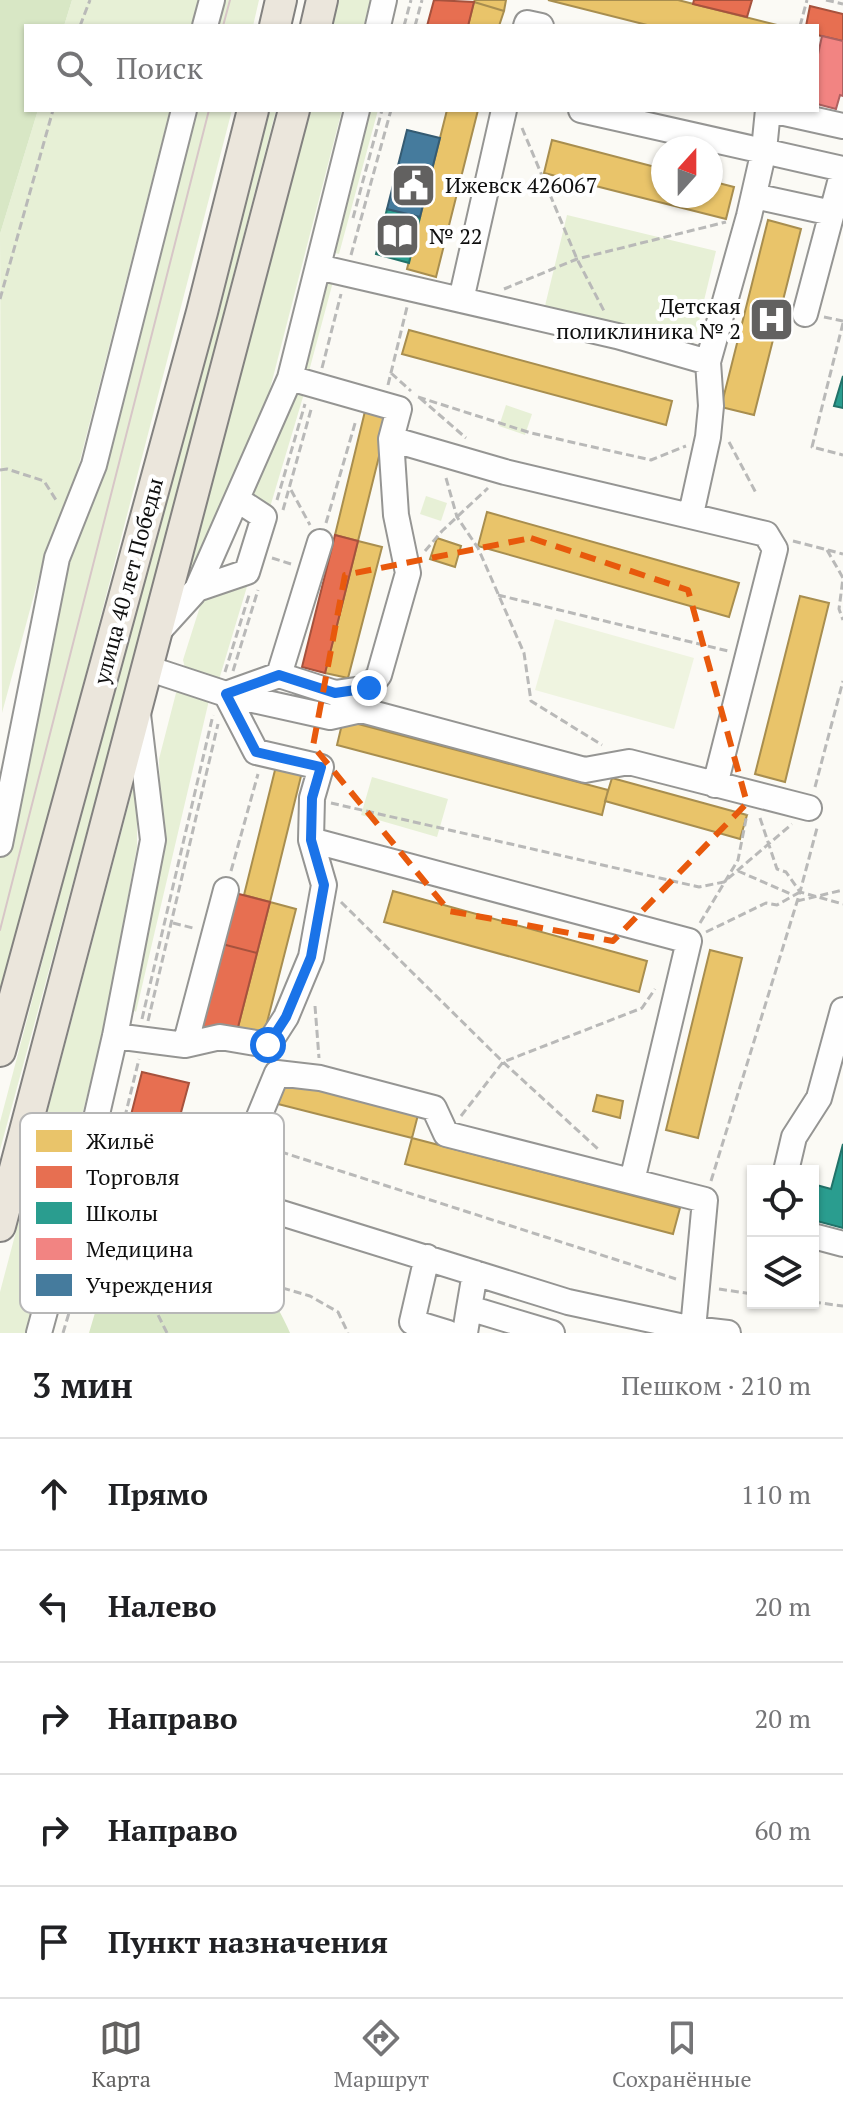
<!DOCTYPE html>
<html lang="ru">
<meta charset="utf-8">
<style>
body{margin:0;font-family:"PT Serif",serif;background:#f2f2f2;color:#202124}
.controls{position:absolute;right:24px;bottom:24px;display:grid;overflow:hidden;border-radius:0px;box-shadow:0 2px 6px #0004}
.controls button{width:72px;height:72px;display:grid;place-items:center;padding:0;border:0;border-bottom:2px solid #e0e0e0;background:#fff;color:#202124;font:40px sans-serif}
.compass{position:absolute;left:651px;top:136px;width:72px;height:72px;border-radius:50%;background:#fff;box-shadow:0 2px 6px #0004;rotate:21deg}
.stop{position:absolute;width:24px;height:24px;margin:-18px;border:6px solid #1a73e8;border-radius:50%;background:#fff}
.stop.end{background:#1a73e8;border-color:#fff;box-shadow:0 2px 8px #0008}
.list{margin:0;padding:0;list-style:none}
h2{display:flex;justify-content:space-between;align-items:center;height:104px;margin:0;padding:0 32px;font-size:34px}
h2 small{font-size:26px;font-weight:400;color:#757577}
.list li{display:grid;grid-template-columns:52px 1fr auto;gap:24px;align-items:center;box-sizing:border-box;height:112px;padding:0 32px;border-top:2px solid #e0e0e0}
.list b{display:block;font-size:30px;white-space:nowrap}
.list em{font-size:26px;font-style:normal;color:#757577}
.icon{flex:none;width:44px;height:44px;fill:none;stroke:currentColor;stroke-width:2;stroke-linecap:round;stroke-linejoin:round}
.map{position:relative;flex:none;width:843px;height:1333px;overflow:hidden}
.search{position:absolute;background:#fff;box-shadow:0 2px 6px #0004;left:24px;right:24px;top:24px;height:88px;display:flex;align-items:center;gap:20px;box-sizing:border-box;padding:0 28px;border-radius:0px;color:#757577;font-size:30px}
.sheet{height:664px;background:#fff}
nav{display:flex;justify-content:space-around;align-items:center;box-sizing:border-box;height:112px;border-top:2px solid #e0e0e0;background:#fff;font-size:22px;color:#757577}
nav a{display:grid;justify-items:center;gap:4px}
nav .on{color:#626160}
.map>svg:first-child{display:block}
</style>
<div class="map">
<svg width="843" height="1333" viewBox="0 0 843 1333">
<rect width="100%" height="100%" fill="#fbfaf5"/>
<path fill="#e7f0d6" d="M72,0H199L192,26H64Z
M220,0H259L253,26H213Z
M339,0H370L364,26H332Z
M38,110H170L77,472L47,547L2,713L0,234Z
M191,110H232L0,1005V844L20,716Z
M267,110H276L131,669L0,1150V1122Z
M310,110H342L262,420L187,581Z
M363,110H378L339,254L327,251Z
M567,215L716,251L693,346L544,310Z
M321,275L334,278L308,375L296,372Z
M292,383L306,387L268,514L246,496Z
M506,405L532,414L525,435L499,426Z
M426,496L447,503L441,521L420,514Z
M249,580L218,683L185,668L183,660L203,597Z
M184,688L210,696L136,1012L128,1007L162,846L159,759L176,693Z
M137,773V847L103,1033L26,1333H0V1292Z
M372,777L448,799L437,837L361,815Z"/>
<path fill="#d8e7c5" d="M0,0H72L64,26H26V110H38L0,234Z
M129,1245C173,1245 227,1254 260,1285C273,1297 283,1317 290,1333H89L113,1252Z"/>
<path fill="#eff4e0" d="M555,619L694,658L674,729L535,690Z"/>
<path fill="#e9c46a" stroke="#a88e4f" stroke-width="2" d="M475,0H506L504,11L474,2Z
M548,0H678L781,26H651Z
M474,2L504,11L499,26H468Z
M447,110H478L436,277L407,269Z
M552,140L663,169V196H711V181L734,187L726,219L544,173Z
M768,220L801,229L754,415L721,407Z
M409,330L672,401L666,425L402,354Z
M367,403L391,408L358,541L335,535Z
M487,512L739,583L729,617L478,546Z
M437,538L461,546L455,567L430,559Z
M358,541L382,547L348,678L325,673Z
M800,596L829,603L785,782L755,774Z
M343,720L608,790L602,815L337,745Z
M277,762L303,768L270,902L244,895Z
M612,778L747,815L740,839L605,801Z
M393,891L647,961L639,992L384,922Z
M270,902L296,909L262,1042L236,1035Z
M710,950L742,958L698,1138L666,1130Z
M281,1077L419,1111L412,1138L274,1103Z
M597,1095L623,1101L620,1118L593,1111Z
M412,1138L680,1208L673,1234L405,1164Z"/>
<path fill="#e76f51" stroke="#a6523d" stroke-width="2" d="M434,0L474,2L468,26H427Z
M694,0H752L747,17L693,4Z
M810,6L843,14V41L817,35V26H806Z
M335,535L358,541L325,673L302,667Z
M235,893L270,902L257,953L222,944Z
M222,944L257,953L236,1035L201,1026Z
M142,1072L189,1083L177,1127L131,1115Z"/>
<path fill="#2a9d8f" stroke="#227269" stroke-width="2" d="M387,209L420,217L409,263L376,254Z
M843,376V408L834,406Z
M843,1144V1228L813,1220V1184L831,1189Z"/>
<path fill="#f28482" stroke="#ae6160" stroke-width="2" d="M822,36L843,41V96L840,95L836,109L817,104V59Z"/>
<path fill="#457b9d" stroke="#355b72" stroke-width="2" d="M407,130L440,138L420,217L387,209Z"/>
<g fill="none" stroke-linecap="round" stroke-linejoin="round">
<defs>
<path id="minor" d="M205,26L212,0
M378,26L384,0
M526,26L527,23L541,26
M581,110L843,169
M771,110L843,126
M754,196L832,213
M318,267L617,336L708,362
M461,300L504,110
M805,314L843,171
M391,439L505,472L766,534L775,549L715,785
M691,514L708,437L711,406L708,362L749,216L764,150L768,110
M197,589L247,572L264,517L238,500
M158,632L197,589L290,378L357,110
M147,668L226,694L330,717L361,710L585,770L629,762L809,808
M279,675L320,542
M311,840L689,941L632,1181
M0,844L57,558L94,465L184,110
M115,1036L185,1045L220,1037L268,1045L286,1017L311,957L324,885L311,840L312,798L321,767L256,752L226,694L279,675L335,693L369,688L379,675L408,573L396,515L391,439L399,409L290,378
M185,1045L226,890
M88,1153L568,1302L693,1329L728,1333
M786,1171L794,1137L819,1098L843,1010
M237,1197L249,1141L277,1073L320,1078L434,1108L446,1134L705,1200L693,1329
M813,1236L843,1244
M427,1257L412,1322L448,1333
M475,1273L469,1308L552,1333
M39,1333L88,1153L115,1036L153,840L138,714
M465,1333L469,1308"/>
<path id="major" d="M275,26L281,0
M316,26L322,0
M0,1051L202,312L253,110
M0,1226L294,110"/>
</defs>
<use href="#minor" stroke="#959593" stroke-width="28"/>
<use href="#major" stroke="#838280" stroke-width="34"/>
<path stroke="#b9b9b8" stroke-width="3" stroke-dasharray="8 4" stroke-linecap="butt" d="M826,0L843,4
M80,26L90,0
M404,26L411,0
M415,26L422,0
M800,26L807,0
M522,128L577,259L604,311
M353,218L382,110
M351,255L391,110
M504,289L577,259L726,222
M0,299L53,110
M824,317L843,321
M843,323L812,447L843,455
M322,368L341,294
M391,373L411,391
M388,385L407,307
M418,397L531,433L651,460L686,446
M420,398L466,438
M729,442L756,493
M0,470L7,469L44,481L56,500
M446,478L457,517L478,548L524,653L531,701L602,745
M291,490L310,525
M277,500L305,404
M283,510L312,406
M326,523L356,420
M793,541L843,554
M827,550L843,578L839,609L843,620
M425,551L442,531L488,488
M272,558L291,564
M498,595L728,651
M233,671L258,590
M225,672L250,592
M815,787L843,681
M331,803L699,887L724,882L792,824
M760,818L777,869L786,872L800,892L843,904
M231,871L258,774
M738,871L793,895
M797,901L843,890
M341,902L503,1062L598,1149
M173,923L193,928
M700,923L738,860L747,814
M706,932L766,903L777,905L800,892
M315,1006L319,1058
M142,1019L213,715
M148,1021L218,724
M118,1116L180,1132L196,1122L231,1135
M461,1116L503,1062L642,1008L655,989
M119,1141L139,1059
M269,1148L676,1279
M711,1181L800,892L817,828
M85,1237L126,1250L186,1260L310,1296L338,1312L348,1333
M719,1289L753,1294
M813,1302L843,1306
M63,1333L109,1179
M167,1333L126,1250L174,1201"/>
<use href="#minor" stroke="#fefefe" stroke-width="24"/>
<use href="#major" stroke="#ebe6dc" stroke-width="30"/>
<path stroke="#d7c6c7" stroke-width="2" d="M223,26L230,0
M0,930L209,110"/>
</g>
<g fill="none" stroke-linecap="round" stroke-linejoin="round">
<path stroke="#1a73e8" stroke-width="10" d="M268,1045L286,1017L311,957L324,885L311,840L312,798L321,767L256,752L226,694L279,675L335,693L369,688"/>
</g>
<path fill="none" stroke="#e8590c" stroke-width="6" stroke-dasharray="16 10" stroke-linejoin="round" d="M531,538L688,590L747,803L613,941L449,911L313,746L345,575Z"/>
<defs>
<symbol id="civic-square" viewBox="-11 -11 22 22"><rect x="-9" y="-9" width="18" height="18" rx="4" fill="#626160" stroke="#fff"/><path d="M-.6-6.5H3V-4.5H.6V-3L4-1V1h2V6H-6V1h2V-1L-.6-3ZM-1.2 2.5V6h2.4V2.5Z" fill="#fff"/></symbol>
<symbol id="library-square" viewBox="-11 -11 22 22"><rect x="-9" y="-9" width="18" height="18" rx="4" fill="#626160" stroke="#fff"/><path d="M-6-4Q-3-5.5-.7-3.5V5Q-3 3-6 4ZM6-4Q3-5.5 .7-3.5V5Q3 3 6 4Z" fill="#fff"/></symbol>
<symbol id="hospital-square" viewBox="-11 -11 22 22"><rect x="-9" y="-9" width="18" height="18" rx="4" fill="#626160" stroke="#fff"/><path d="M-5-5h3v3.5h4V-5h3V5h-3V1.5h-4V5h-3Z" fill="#fff"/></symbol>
</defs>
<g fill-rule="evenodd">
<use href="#civic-square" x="388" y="160" width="51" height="51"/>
<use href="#library-square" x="372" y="210" width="51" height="51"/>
<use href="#hospital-square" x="746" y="294" width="51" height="51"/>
</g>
<g text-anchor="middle" stroke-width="8" stroke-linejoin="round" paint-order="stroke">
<g font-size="22" fill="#0f0f0f" stroke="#fff" text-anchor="start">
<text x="445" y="193">Ижевск 426067</text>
<text x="429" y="244">№ 22</text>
<text x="741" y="314" text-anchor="end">Детская<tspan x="741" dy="25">поликлиника № 2</tspan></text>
</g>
<g font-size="22" fill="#0f0f0f" stroke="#fff">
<text transform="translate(128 581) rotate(-75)" y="8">улица 40 лет Победы</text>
</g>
</g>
<rect x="20" y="1113" width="264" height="200" rx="12" fill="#fff" stroke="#b7b7b7" stroke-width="2"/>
<rect x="36" y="1130" width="36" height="22" fill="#e9c46a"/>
<rect x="36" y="1166" width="36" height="22" fill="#e76f51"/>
<rect x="36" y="1202" width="36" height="22" fill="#2a9d8f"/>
<rect x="36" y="1238" width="36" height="22" fill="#f28482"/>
<rect x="36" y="1274" width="36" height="22" fill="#457b9d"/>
<g font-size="22" fill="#0f0f0f">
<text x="86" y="1149">Жильё</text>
<text x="86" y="1185">Торговля</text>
<text x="86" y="1221">Школы</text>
<text x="86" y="1257">Медицина</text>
<text x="86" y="1293">Учреждения</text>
</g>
</svg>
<div class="controls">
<button><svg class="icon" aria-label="locate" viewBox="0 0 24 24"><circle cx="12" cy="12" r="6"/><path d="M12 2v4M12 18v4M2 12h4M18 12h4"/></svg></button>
<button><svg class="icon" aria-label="layers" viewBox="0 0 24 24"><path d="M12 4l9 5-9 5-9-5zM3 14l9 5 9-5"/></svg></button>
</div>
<svg class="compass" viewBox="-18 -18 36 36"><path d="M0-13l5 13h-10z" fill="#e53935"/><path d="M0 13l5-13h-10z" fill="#757577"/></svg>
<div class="stop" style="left:268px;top:1045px"></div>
<div class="stop end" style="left:369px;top:688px"></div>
<div class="search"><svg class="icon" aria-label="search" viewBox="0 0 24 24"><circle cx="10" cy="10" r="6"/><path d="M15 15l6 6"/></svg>Поиск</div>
</div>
<section class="sheet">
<h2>3 мин<small>Пешком · 210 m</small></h2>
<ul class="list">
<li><svg class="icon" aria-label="ahead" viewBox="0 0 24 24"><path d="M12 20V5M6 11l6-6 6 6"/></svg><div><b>Прямо</b></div><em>110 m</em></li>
<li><svg class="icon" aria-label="left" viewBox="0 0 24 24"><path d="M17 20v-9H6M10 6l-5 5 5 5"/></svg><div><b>Налево</b></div><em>20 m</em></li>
<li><svg class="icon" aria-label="right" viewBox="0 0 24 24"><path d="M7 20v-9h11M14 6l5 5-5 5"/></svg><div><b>Направо</b></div><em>20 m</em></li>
<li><svg class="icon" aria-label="right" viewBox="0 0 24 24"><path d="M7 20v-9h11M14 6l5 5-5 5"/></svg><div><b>Направо</b></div><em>60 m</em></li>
<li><svg class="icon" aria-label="arrive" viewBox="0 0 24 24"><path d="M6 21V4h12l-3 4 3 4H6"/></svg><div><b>Пункт назначения</b></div></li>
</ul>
</section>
<nav>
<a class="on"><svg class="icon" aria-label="map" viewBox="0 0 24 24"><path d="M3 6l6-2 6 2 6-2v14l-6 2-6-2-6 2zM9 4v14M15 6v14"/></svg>Карта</a>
<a><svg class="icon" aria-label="directions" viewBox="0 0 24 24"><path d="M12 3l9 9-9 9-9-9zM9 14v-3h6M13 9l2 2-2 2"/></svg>Маршрут</a>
<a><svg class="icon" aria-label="saved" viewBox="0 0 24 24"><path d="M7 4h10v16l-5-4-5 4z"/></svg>Сохранённые</a>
</nav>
